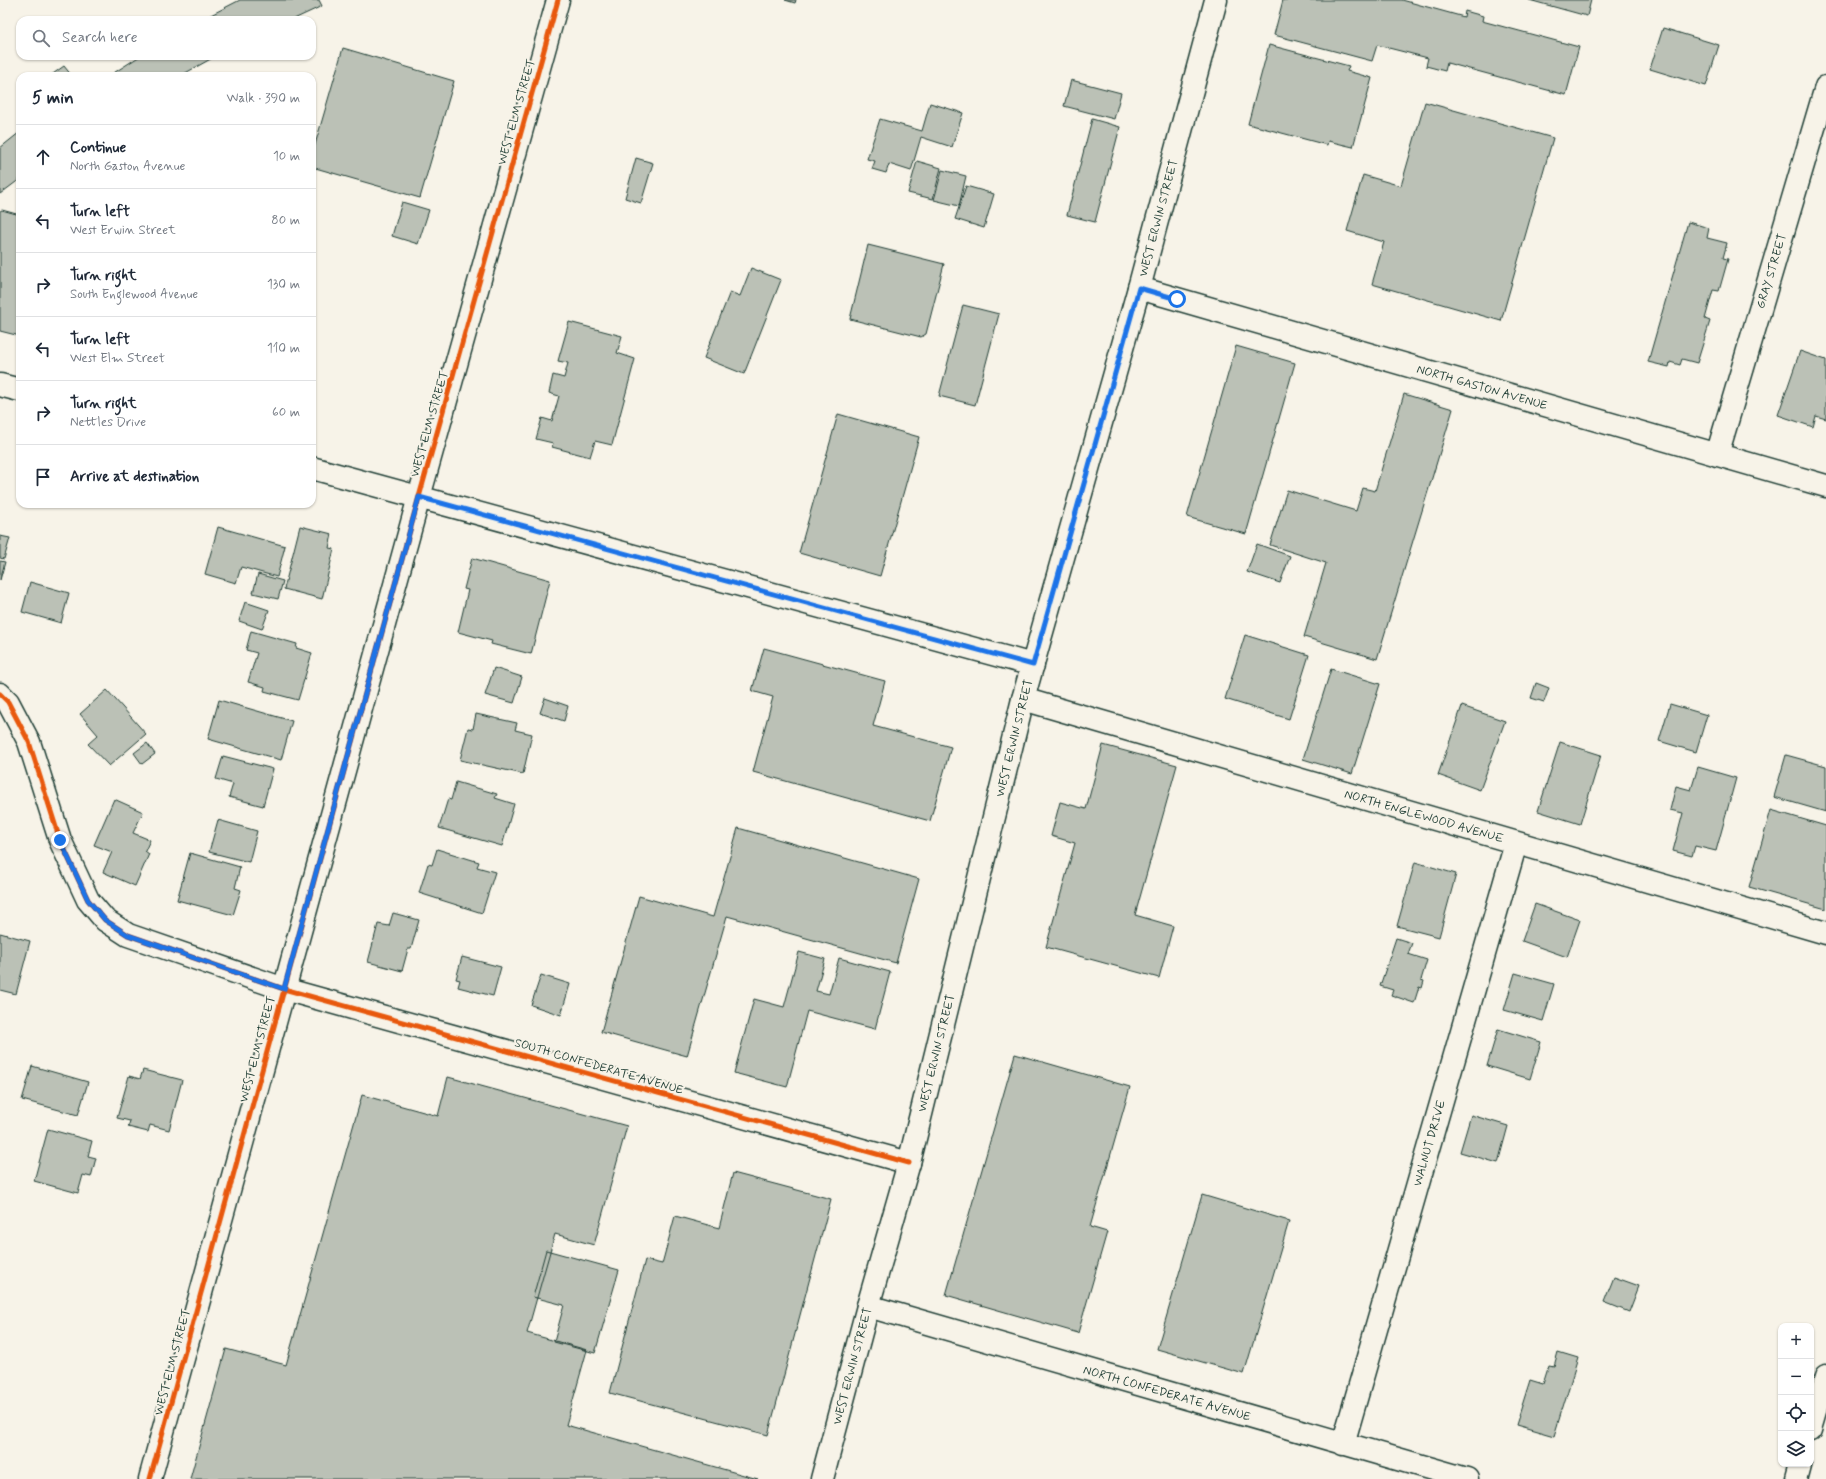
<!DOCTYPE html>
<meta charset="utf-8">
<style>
body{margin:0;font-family:Mynerve,sans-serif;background:#f6f6f7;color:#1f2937}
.controls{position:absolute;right:12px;bottom:12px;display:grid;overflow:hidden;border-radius:8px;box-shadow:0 1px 3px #0004}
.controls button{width:36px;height:36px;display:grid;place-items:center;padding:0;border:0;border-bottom:1px solid #e0e1e3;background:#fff;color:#1f2937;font:20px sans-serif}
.stop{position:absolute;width:12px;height:12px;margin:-9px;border:3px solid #1a73e8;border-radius:50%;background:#fff}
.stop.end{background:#1a73e8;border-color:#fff;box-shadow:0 1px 4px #0008}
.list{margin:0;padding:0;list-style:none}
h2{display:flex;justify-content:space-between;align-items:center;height:52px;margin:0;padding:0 16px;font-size:17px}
h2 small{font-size:13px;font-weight:400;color:#747a83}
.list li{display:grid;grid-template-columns:26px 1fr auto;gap:12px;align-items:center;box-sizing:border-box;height:64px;padding:0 16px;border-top:1px solid #e0e1e3}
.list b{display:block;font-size:15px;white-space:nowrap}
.list p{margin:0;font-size:13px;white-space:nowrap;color:#747a83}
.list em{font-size:13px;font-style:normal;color:#747a83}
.icon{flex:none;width:22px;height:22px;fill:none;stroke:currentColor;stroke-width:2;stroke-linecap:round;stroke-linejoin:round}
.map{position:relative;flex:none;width:1826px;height:1479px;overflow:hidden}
.search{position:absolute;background:#fff;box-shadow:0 1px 3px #0004;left:16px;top:16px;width:300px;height:44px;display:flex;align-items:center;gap:10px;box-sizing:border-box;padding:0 14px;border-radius:12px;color:#747a83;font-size:15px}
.panel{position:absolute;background:#fff;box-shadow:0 1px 3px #0004;left:16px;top:72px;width:300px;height:436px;border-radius:12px}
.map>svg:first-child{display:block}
</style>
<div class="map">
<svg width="1826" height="1479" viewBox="0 0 1826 1479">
<rect width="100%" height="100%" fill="#f7f3e8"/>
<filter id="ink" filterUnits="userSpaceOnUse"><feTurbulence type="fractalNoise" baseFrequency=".025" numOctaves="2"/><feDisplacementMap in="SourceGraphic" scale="8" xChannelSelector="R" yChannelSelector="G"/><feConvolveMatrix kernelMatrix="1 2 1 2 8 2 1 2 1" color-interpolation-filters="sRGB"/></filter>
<g filter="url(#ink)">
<path fill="#bbc1b6" stroke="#1f3d34" d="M240,0H319L322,6L292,20H201Z
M785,0H796L795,3Z
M1283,0H1402L1464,17L1465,11L1483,16L1482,21L1579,47L1566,95L1447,63L1445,71L1426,66L1428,58L1377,45L1372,61L1274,35Z
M1529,0H1591L1587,16Z
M1663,28L1719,45L1706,86L1650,69Z
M1269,45L1349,66L1347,71L1372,78L1353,147L1328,141L1327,145L1248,124Z
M343,48L454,81L420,198L312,167V155Z
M140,56H216L180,76H109Z
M64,66L72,76H50Z
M1071,80L1121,93L1114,119L1064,106Z
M1425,102L1553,138L1501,321L1372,284L1384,242L1347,231L1363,175L1401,186Z
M930,103L963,113L952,147L921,137L911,171L889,164L886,173L872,169L875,161L867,159L880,119L922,131Z
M1092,119L1120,127L1095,222L1067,215Z
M20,132V179L0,194V148Z
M636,158L653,163L641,203L625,198Z
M917,161L941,168L933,199L908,193Z
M942,170L966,176L959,206L934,200Z
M966,186L994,194L984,228L955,219Z
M402,202L429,210L418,244L392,236Z
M2,210L20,215V336L0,331V211Z
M1688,222L1709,228L1707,238L1727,243L1723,258L1728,259L1719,291L1713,290L1705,319L1710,321L1697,363L1682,359L1680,365L1670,362L1669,367L1648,362Z
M868,245L944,264L926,334L921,337L850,319Z
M751,268L781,280L744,374L704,358L730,292L740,296Z
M963,305L999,314L975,405L939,396Z
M569,322L622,336L617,353L635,359L612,445L595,441L590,457L552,447L553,443L536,439L542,418L552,421L559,396L549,393L553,375L564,378L568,363L558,361Z
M1236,346L1295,363L1246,534L1187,517Z
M1800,351L1826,360V419L1816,416L1813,427L1778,415Z
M1404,394L1453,409L1377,659L1304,637L1326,563L1270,545L1287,490L1356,511L1363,488L1375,491Z
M838,414L919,437L880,576L799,553Z
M300,526L332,534L329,548L334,549L322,599L284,589Z
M218,527L285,546L277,577L241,567L236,583L205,574Z
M0,536L10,538L4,559L0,558Z
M1257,544L1290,556L1280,583L1247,572Z
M472,558L550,580L531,654L491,644L492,641L458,632L468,590L464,589Z
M0,561L5,562L0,580Z
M258,574L283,581L278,599L253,593Z
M30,582L69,593L61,623L22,612Z
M245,602L269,610L262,629L239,621Z
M251,631L297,644L296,648L312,653L298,700L264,691L265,687L248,682L257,653L246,650Z
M1245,635L1309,655L1289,719L1225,699Z
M764,648L885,681L873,726L951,747L930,821L753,772L773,697L752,691Z
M494,668L522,677L514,703L485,695Z
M1331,669L1380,684L1352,774L1303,759Z
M1536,683L1549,688L1544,702L1531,698Z
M107,690L146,734L109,766L88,744L98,735L80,714Z
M545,698L568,706L564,721L540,713Z
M219,700L292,721L281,760L208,739Z
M1670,704L1707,715L1696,752L1659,741Z
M1462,706L1505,721L1480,790L1438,775Z
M476,714L517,723L515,730L532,734L523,774L460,760L468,728L473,729Z
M1560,742L1601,755L1580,824L1538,811Z
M147,743L155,754L142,764L134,753Z
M1103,745L1177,765L1135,915L1173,926L1159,978L1046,947L1075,843L1051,836L1060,802L1086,809Z
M1786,755L1826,766V812L1774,797Z
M223,756L273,769L263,806L229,797L233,784L216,779Z
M1698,767L1736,778L1716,851L1695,846L1692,856L1673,851L1683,813L1670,810L1676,786L1691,790Z
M456,782L497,794L495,798L514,804L502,846L439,828L448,799L451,800Z
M114,799L143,812L133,833L150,840L145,851L149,854L135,886L103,872L112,852L94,845Z
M1771,810L1826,826V909L1749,887Z
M218,820L257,831L249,862L209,852Z
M738,828L919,879L896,963L727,916L687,1056L601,1032L639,896L713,917Z
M437,849L479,862L477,867L495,872L482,913L419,893L428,864L432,865Z
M190,853L240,867L235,888L241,890L233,915L177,900Z
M1415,862L1456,874L1439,937L1397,926Z
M1535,904L1580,920L1567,957L1522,941Z
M393,913L419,920L411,949H408L402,971L368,962L378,924L389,926Z
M0,933L30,941L16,994L0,990Z
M1396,938L1412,943L1408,954L1427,960L1421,980L1424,981L1422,988L1419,987L1414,1003L1391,995L1393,990L1380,986Z
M799,952L825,959L816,991L829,994L839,958L890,972L875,1029L807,1011L787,1087L734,1073L754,999L784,1007Z
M462,957L501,967L493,996L458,987L460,980L456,979Z
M1515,973L1554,984L1543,1021L1504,1010Z
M541,975L570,984L561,1015L531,1005Z
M1498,1029L1541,1042L1530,1079L1487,1066Z
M1015,1054L1130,1087L1090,1227L1107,1232L1078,1333L946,1295Z
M32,1066L88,1082L78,1115L22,1100Z
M143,1070L182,1080L169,1130L150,1125L148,1132L128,1127L130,1121L117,1118L129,1076L140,1079Z
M448,1077L627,1126L594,1245L555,1234L527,1333L587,1350L566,1425L758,1479H190L226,1349L286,1365L362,1095L438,1116Z
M1471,1115L1508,1126L1498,1163L1460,1152Z
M48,1129L92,1141L88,1156L96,1158L91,1177L83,1175L78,1193L34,1181Z
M733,1173L831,1199L768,1435L610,1393L645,1260L662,1264L675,1216L719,1228Z
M1202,1195L1289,1221L1244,1374L1157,1349Z
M546,1250L619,1270L595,1353L554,1342L564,1305L533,1297Z
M1614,1277L1639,1286L1629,1312L1604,1302Z
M1558,1352L1578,1358L1554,1436L1516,1425L1530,1380L1543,1384L1549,1365L1554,1366Z"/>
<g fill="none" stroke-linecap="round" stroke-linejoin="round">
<defs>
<path id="street" d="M1139,288L1826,486
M0,385L20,390
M1717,455L1826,87
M312,468L1033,665
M0,694L8,702L29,742L60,840L88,900L105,920L128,935L284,989L909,1163
M1023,699L1826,933
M868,1306L1467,1479
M1811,1427L1826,1376
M1343,1444L1516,843
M150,1479L419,497L558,0
M1796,1479L1800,1464"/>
<path id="secondary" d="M822,1479L868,1306L909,1163L1023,699L1139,288L1216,0"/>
</defs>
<use href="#street" stroke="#1f3d34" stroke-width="25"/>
<use href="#secondary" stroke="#1f3d34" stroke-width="25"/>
<use href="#street" stroke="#f7f3e8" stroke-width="22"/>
<use href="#secondary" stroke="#f7f3e8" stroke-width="22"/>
<defs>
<path id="cycleway" d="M0,694L8,702L29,742L60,840L88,900L105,920L128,935L284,989L909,1163
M150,1479L419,497L558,0"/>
</defs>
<use href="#cycleway" stroke="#f7f3e8" stroke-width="8"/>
<use href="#cycleway" stroke="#e8590c" stroke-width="5"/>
</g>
</g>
<g fill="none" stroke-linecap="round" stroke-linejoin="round" filter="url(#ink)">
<path stroke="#1a73e8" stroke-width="5" d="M60,840L88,900L105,920L128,935L284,989L419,497L1033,665L1139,288L1177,299"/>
</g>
<g text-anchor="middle" stroke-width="4" stroke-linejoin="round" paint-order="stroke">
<g font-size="12" fill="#1f3d34" stroke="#f7f3e8">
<text transform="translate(516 112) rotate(-74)" y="4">WEST ELM STREET</text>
<text transform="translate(1158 218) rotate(-75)" y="4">WEST ERWIN STREET</text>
<text transform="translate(1771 271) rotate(-73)" y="4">GRAY STREET</text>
<text transform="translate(1482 387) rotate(16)" y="4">NORTH GASTON AVENUE</text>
<text transform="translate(429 424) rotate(-74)" y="4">WEST ELM STREET</text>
<text transform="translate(1014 738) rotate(-76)" y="4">WEST ERWIN STREET</text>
<text transform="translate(1424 816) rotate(16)" y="4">NORTH ENGLEWOOD AVENUE</text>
<text transform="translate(257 1049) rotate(-75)" y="4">WEST ELM STREET</text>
<text transform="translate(936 1053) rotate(-76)" y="4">WEST ERWIN STREET</text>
<text transform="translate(599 1066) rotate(16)" y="4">SOUTH CONFEDERATE AVENUE</text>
<text transform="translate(1429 1143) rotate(-74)" y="4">WALNUT DRIVE</text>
<text transform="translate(172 1362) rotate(-75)" y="4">WEST ELM STREET</text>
<text transform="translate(852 1366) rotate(-75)" y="4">WEST ERWIN STREET</text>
<text transform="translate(1167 1393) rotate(16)" y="4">NORTH CONFEDERATE AVENUE</text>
</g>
</g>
</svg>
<div class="controls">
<button>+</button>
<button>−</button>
<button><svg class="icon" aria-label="locate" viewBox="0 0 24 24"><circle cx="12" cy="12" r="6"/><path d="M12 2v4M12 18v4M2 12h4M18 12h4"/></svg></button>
<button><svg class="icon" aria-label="layers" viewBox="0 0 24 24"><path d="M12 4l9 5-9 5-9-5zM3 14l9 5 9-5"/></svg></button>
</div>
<div class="stop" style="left:1177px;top:299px"></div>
<div class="stop end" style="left:60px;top:840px"></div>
<div class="search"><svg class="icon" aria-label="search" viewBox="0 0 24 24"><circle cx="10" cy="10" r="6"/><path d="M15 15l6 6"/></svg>Search here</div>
<section class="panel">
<h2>5 min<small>Walk · 390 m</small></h2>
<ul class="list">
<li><svg class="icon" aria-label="ahead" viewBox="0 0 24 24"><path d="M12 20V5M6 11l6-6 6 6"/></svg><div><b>Continue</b><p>North Gaston Avenue</p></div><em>10 m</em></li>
<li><svg class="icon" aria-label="left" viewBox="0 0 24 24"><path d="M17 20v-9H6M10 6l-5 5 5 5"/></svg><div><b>Turn left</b><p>West Erwin Street</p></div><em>80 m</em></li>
<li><svg class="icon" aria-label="right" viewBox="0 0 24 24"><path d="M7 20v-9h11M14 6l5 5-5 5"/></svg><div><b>Turn right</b><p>South Englewood Avenue</p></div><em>130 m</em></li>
<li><svg class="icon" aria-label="left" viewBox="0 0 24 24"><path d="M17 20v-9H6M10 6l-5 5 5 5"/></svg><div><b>Turn left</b><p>West Elm Street</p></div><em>110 m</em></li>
<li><svg class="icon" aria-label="right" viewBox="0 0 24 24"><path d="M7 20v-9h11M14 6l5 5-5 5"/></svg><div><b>Turn right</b><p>Nettles Drive</p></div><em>60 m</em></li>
<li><svg class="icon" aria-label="arrive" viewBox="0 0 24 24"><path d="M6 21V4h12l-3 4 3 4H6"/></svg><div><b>Arrive at destination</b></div></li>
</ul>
</section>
</div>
